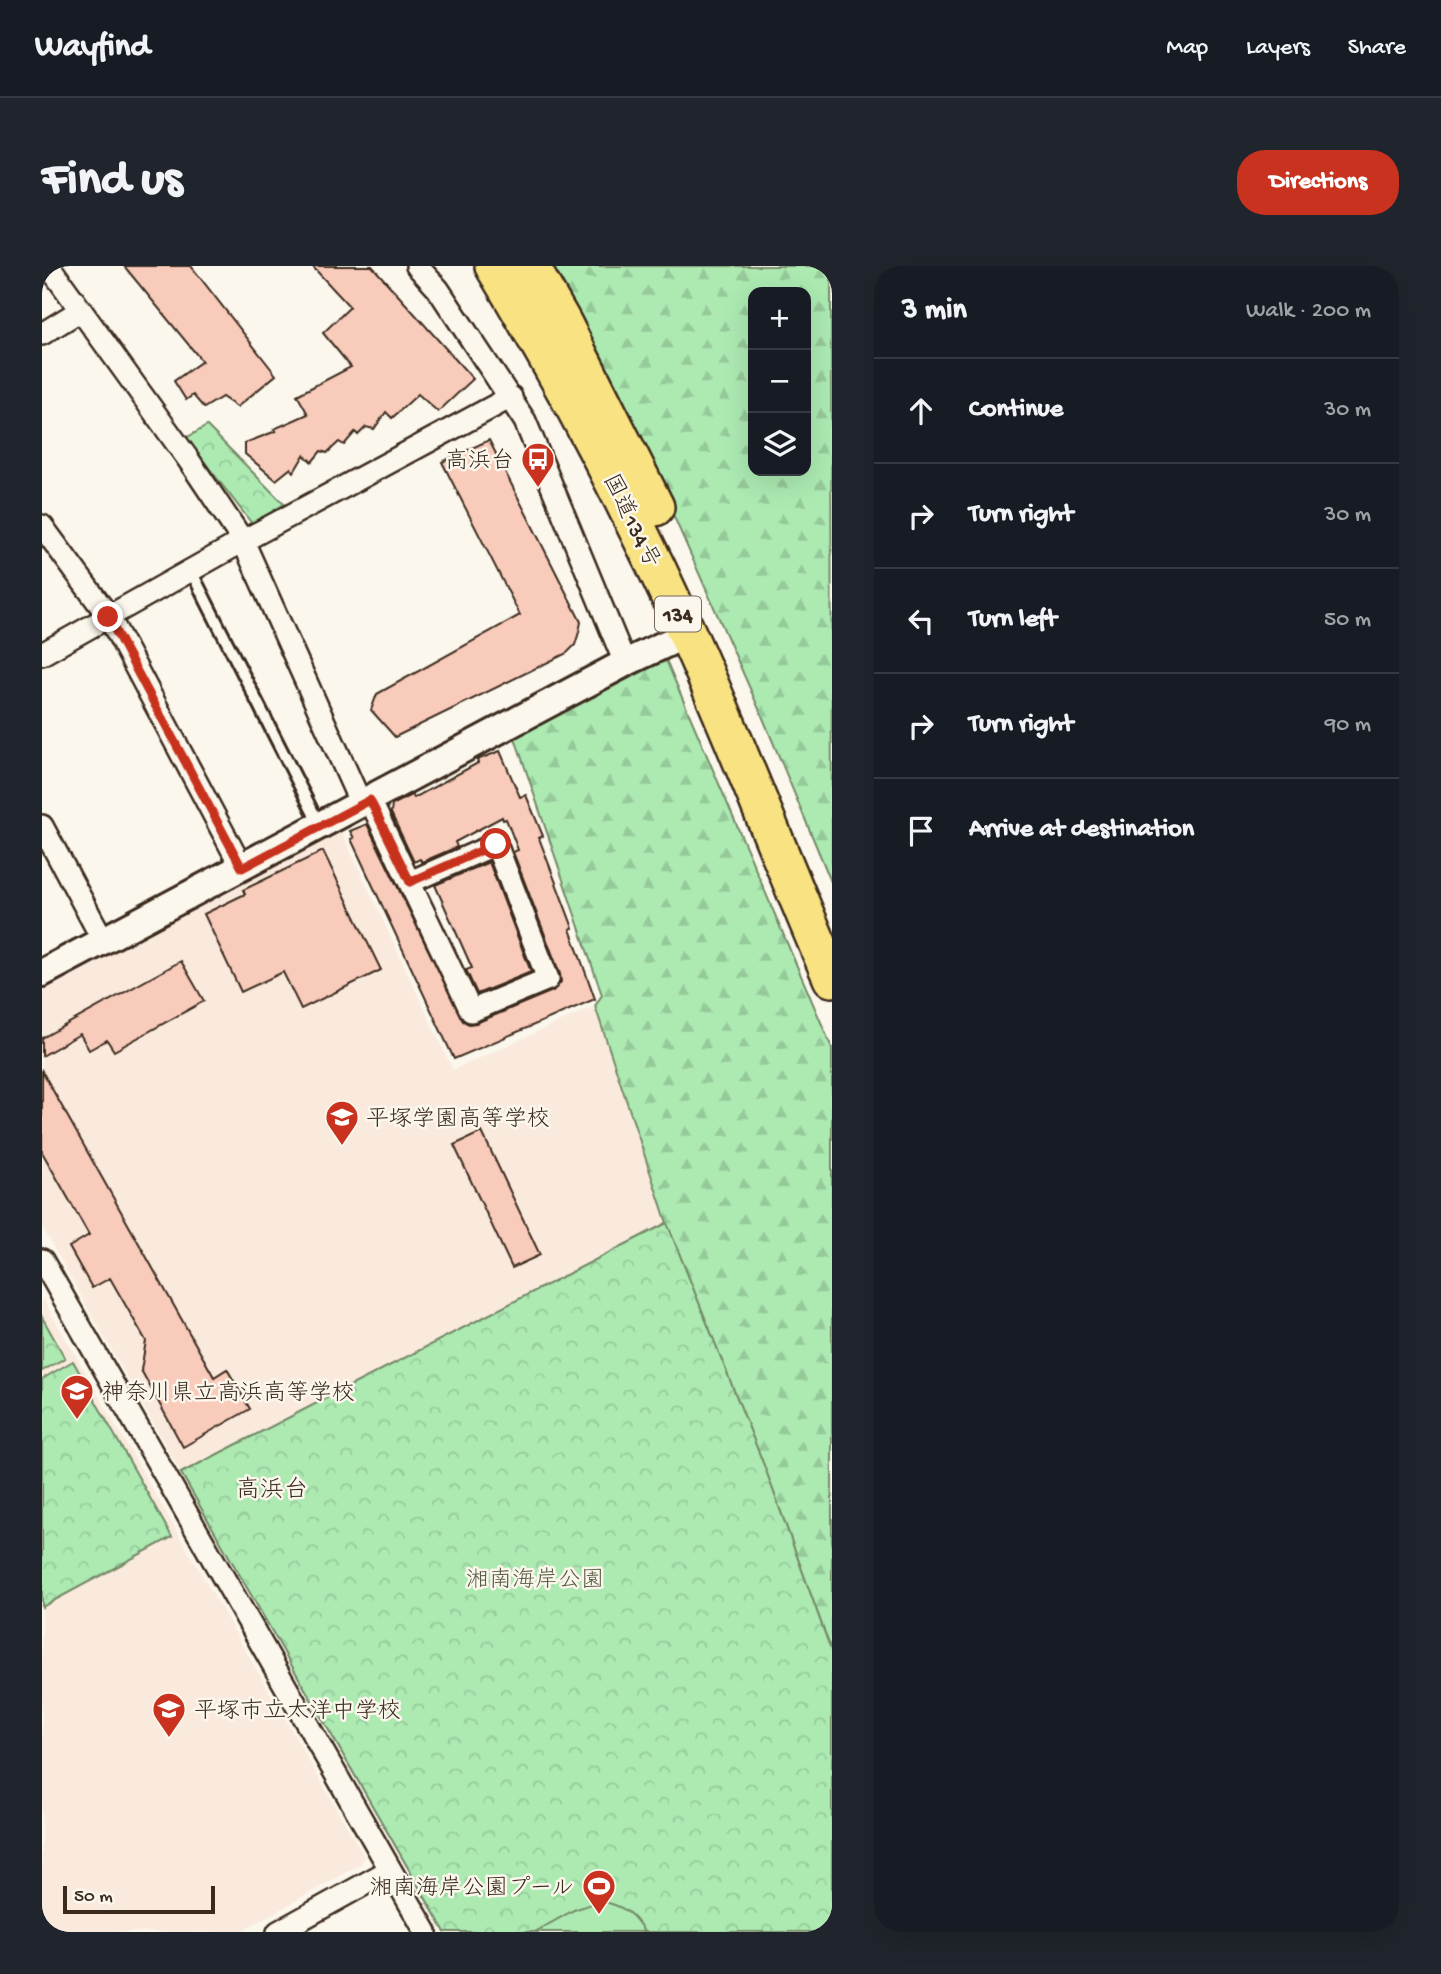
<!DOCTYPE html>
<meta charset="utf-8">
<style>
body{margin:0;font-family:"Gochi Hand","Klee One",sans-serif;background:#20242c;color:#f1f3f6}
.controls{position:absolute;right:21px;top:21px;display:grid;overflow:hidden;border-radius:14px;box-shadow:0 7px 28px #0002}
.controls button{width:63px;height:63px;display:grid;place-items:center;padding:0;border:0;border-bottom:2px solid #363941;background:#171b24;color:#f1f3f6;font:35px sans-serif}
.scale{position:absolute;left:21px;bottom:18px;width:152px;box-sizing:border-box;padding-left:7px;border:4px solid #3b2a1e;border-top:0;font-size:19px;line-height:24px;white-space:nowrap;color:#3b2a1e;-webkit-text-stroke:5px #fbf7ec;paint-order:stroke}
.stop{position:absolute;width:21px;height:21px;margin:-16px;border:5px solid #c8321e;border-radius:50%;background:#fff}
.stop.end{background:#c8321e;border-color:#fff;box-shadow:0 2px 7px #0008}
.list{margin:0;padding:0;list-style:none}
h2{display:flex;justify-content:space-between;align-items:center;height:91px;margin:0;padding:0 28px;font-size:30px}
h2 small{font-size:23px;font-weight:400;color:#9ea1a6}
.list li{display:grid;grid-template-columns:46px 1fr auto;gap:21px;align-items:center;box-sizing:border-box;height:105px;padding:0 28px;border-top:2px solid #363941}
.list b{display:block;font-size:26px;white-space:nowrap}
.list em{font-size:23px;font-style:normal;color:#9ea1a6}
.icon{flex:none;width:38px;height:38px;fill:none;stroke:currentColor;stroke-width:2;stroke-linecap:round;stroke-linejoin:round}
.map{position:relative;flex:none;width:790px;height:1666px;overflow:hidden;border-radius:28px}
header{display:flex;align-items:center;gap:42px;box-sizing:border-box;height:98px;padding:0 35px;background:#171b24;border-bottom:2px solid #363941}
header strong{font-size:33px}
nav{display:flex;gap:38px;margin-inline-start:auto;font-size:24px}
.intro{display:flex;align-items:center;justify-content:space-between;box-sizing:border-box;height:168px;padding:0 42px}
h1{margin:0;font-size:49px}
.button{padding:18px 32px;border-radius:28px;background:#c8321e;color:#fff;font-size:24px;font-weight:700}
main{display:flex;gap:42px;padding:0 42px}
aside{flex:1;background:#171b24;border-radius:28px;box-shadow:0 7px 28px #0002}
.map>svg:first-child{display:block}
</style>
<header>
<strong>Wayfind</strong>
<nav><a>Map</a><a>Layers</a><a>Share</a></nav>
</header>
<div class="intro"><h1>Find us</h1><a class="button">Directions</a></div>
<main>
<div class="map">
<svg width="790" height="1666" viewBox="0 0 790 1666">
<defs>
<pattern id="forest-firs" width="22" height="20" patternUnits="userSpaceOnUse" patternTransform="scale(1.75)"><rect width="22" height="20" fill="#aceab2"/><path d="M5 1l3.5 6h-7zM16 11l3.5 6h-7z" fill="#95c999"/></pattern>
<pattern id="park-crowns" width="20" height="18" patternUnits="userSpaceOnUse" patternTransform="scale(1.75)"><rect width="20" height="18" fill="#aceab2"/><path d="M2 6a3 3 0 1 1 6 0M12 15a3 3 0 1 1 6 0" fill="none" stroke="#95c999"/></pattern>
</defs>
<rect width="100%" height="100%" fill="#fbf7ec"/>
<filter id="ink" filterUnits="userSpaceOnUse"><feTurbulence type="fractalNoise" baseFrequency=".0143" numOctaves="2"/><feDisplacementMap in="SourceGraphic" scale="14" xChannelSelector="R" yChannelSelector="G"/><feConvolveMatrix kernelMatrix="1 2 1 2 8 2 1 2 1" color-interpolation-filters="sRGB"/></filter>
<g filter="url(#ink)">
<path fill="#faeadd" d="M297,560L411,804L553,740L625,957L139,1207L0,961V723Z
M0,1031L322,1590L319,1598L198,1666H0Z"/>
<path fill="url(#forest-firs)" stroke="#748a68" stroke-width="2" fill-rule="evenodd" d="M501,0H789L790,618L721,452L579,131ZM711,26H764V205H711Z
M624,394L790,782V1387L723,1202L635,982L403,1666L139,1207L625,957L553,740L560,729L472,469Z"/>
<path fill="url(#park-crowns)" stroke="#748a68" stroke-width="2" d="M165,160L242,238L211,259L144,172Z
M625,957L723,1202L790,1387V1666H403L139,1207Z
M0,1051L23,1092L0,1105Z
M31,1095L130,1271L0,1341V1113Z"/>
<path fill="#aceab2" stroke="#748a68" stroke-width="2" d="M558,1635C579,1639 592,1647 602,1666H493L532,1644Z"/>
<path fill="#f8cbbb" stroke="#3b2a1e" stroke-width="2" d="M82,0H149L234,109L195,141L180,131L162,142L151,129L144,134L132,115L160,95Z
M270,0H330L431,113L396,146L376,128L350,152L344,146L332,163L324,161L316,169L313,166L302,179L297,176L285,187L279,185L270,196L262,189L252,206L249,202L234,214L203,188V177L234,165L232,163L266,148L255,129L309,101L281,67L308,41Z
M447,174L539,356L537,366L533,379L525,387L353,471L329,444L335,428L478,349L400,196Z
M458,485L478,531L484,529L501,570L497,572L531,662L528,663L553,733L412,793L309,573L312,572L308,565L325,558L421,755L427,758L434,757L511,725L519,716L518,708L471,586L476,584L464,553L461,554L460,551L413,576L415,581L380,596L378,593L372,596L349,547L350,539L370,529L372,532L436,497L435,494Z
M281,585L339,704L259,743L241,706L199,726L162,648L203,628L201,624Z
M447,596L489,706L435,728L424,704L430,702L393,619Z
M139,695L162,735L72,785L65,774L47,784L38,768L0,790V772Z
M0,805L172,1111L185,1103L208,1143L141,1181L99,1104L104,1075L68,1012L50,1022L27,981L47,969L0,886Z
M440,866L498,989L470,1002L412,879Z"/>
<g fill="none" stroke-linecap="round" stroke-linejoin="round">
<defs>
<path id="service" d="M149,305L277,558"/>
<path id="minor" d="M7,0L146,193L201,275L319,538
M375,0L396,23L483,155L583,397
M0,68L39,44
M0,260L67,351L200,602
M0,388L201,275L469,131
M328,534L429,745L506,713L454,578L368,616
M0,560L62,676
M0,994L384,1666
M236,1666L348,1604"/>
<path id="tertiary" d="M0,707L583,397L645,368"/>
<path id="trunk" d="M452,0C523,118 587,240 644,365C696,479 740,597 790,712
M488,0L521,58L613,241"/>
</defs>
<use href="#service" stroke="#3b2a1e" stroke-width="16"/>
<use href="#minor" stroke="#3b2a1e" stroke-width="26"/>
<use href="#tertiary" stroke="#3b2a1e" stroke-width="32"/>
<use href="#trunk" stroke="#3b2a1e" stroke-width="42"/>
<use href="#service" stroke="#fbf7ec" stroke-width="10"/>
<use href="#minor" stroke="#fbf7ec" stroke-width="21"/>
<use href="#tertiary" stroke="#fbf7ec" stroke-width="26"/>
<use href="#trunk" stroke="#f8e281" stroke-width="37"/>
</g>
</g>
<g fill="none" stroke-linecap="round" stroke-linejoin="round" filter="url(#ink)">
<path stroke="#c8321e" stroke-width="9" d="M66,351L200,602L328,534L368,616L454,578"/>
</g>
<defs>
<symbol id="bus-pin" viewBox="-11 -11 22 30"><path d="M0 17L-7.5 6A9.5 9.5 0 1 1 7.5 6Z" fill="#c8321e" stroke="#fbf7ec"/><path d="M-5-6H5V4H4V6H2V4H-2V6H-4V4H-5ZM-3.5-4V0h7V-4ZM-3.5 1.2v1.5H-2V1.2ZM2 1.2v1.5H3.5V1.2Z" fill="#fff"/></symbol>
<symbol id="school-pin" viewBox="-11 -11 22 30"><path d="M0 17L-7.5 6A9.5 9.5 0 1 1 7.5 6Z" fill="#c8321e" stroke="#fbf7ec"/><path d="M0-5L7-2L0 1L-7-2ZM-4 1L0 2.5L4 1V4Q0 6-4 4Z" fill="#fff"/></symbol>
<symbol id="stadium-pin" viewBox="-11 -11 22 30"><path d="M0 17L-7.5 6A9.5 9.5 0 1 1 7.5 6Z" fill="#c8321e" stroke="#fbf7ec"/><path d="M0-5a6.5 5 0 1 0 0 10a6.5 5 0 1 0 0-10ZM-3.5-1.8h7v3.6h-7Z" fill="#fff"/></symbol>
</defs>
<g fill-rule="evenodd">
<use href="#bus-pin" x="477" y="174" width="38" height="52"/>
<use href="#school-pin" x="281" y="832" width="38" height="52"/>
<use href="#school-pin" x="16" y="1106" width="38" height="52"/>
<use href="#school-pin" x="108" y="1424" width="38" height="52"/>
<use href="#stadium-pin" x="538" y="1601" width="38" height="52"/>
</g>
<g text-anchor="middle" stroke-width="5" stroke-linejoin="round" paint-order="stroke">
<rect fill="#fbf7ec" stroke="#75685c" stroke-width="2" x="613" y="330.5" width="46" height="35" rx="5"/>
<g font-size="21" font-weight="bold" fill="#3b2a1e">
<text x="636" y="355">134</text>
</g>
<g font-size="23" fill="#3b2a1e" stroke="#fbf7ec" text-anchor="start">
<text x="472" y="201" text-anchor="end">高浜台</text>
<text x="324" y="859">平塚学園高等学校</text>
<text x="60" y="1133">神奈川県立高浜高等学校</text>
<text x="152" y="1451">平塚市立太洋中学校</text>
<text x="532" y="1628" text-anchor="end">湘南海岸公園プール</text>
</g>
<g font-size="23" fill="#3b2a1e" stroke="#fbf7ec">
<text transform="translate(591 254) rotate(64)" y="8">国道134号</text>
</g>
<g font-size="23" fill="#575a43" stroke="#fbf7ec">
<text x="493" y="1320">湘南海岸公園</text>
</g>
<g font-size="24" fill="#3b2a1e" stroke="#fbf7ec">
<text x="230" y="1230">高浜台</text>
</g>
</g>
</svg>
<div class="controls">
<button>+</button>
<button>−</button>
<button><svg class="icon" aria-label="layers" viewBox="0 0 24 24"><path d="M12 4l9 5-9 5-9-5zM3 14l9 5 9-5"/></svg></button>
</div>
<div class="scale">50 m</div>
<div class="stop" style="left:454px;top:578px"></div>
<div class="stop end" style="left:66px;top:351px"></div>
</div>
<aside>
<h2>3 min<small>Walk · 200 m</small></h2>
<ul class="list">
<li><svg class="icon" aria-label="ahead" viewBox="0 0 24 24"><path d="M12 20V5M6 11l6-6 6 6"/></svg><div><b>Continue</b></div><em>30 m</em></li>
<li><svg class="icon" aria-label="right" viewBox="0 0 24 24"><path d="M7 20v-9h11M14 6l5 5-5 5"/></svg><div><b>Turn right</b></div><em>30 m</em></li>
<li><svg class="icon" aria-label="left" viewBox="0 0 24 24"><path d="M17 20v-9H6M10 6l-5 5 5 5"/></svg><div><b>Turn left</b></div><em>50 m</em></li>
<li><svg class="icon" aria-label="right" viewBox="0 0 24 24"><path d="M7 20v-9h11M14 6l5 5-5 5"/></svg><div><b>Turn right</b></div><em>90 m</em></li>
<li><svg class="icon" aria-label="arrive" viewBox="0 0 24 24"><path d="M6 21V4h12l-3 4 3 4H6"/></svg><div><b>Arrive at destination</b></div></li>
</ul>
</aside>
</main>
